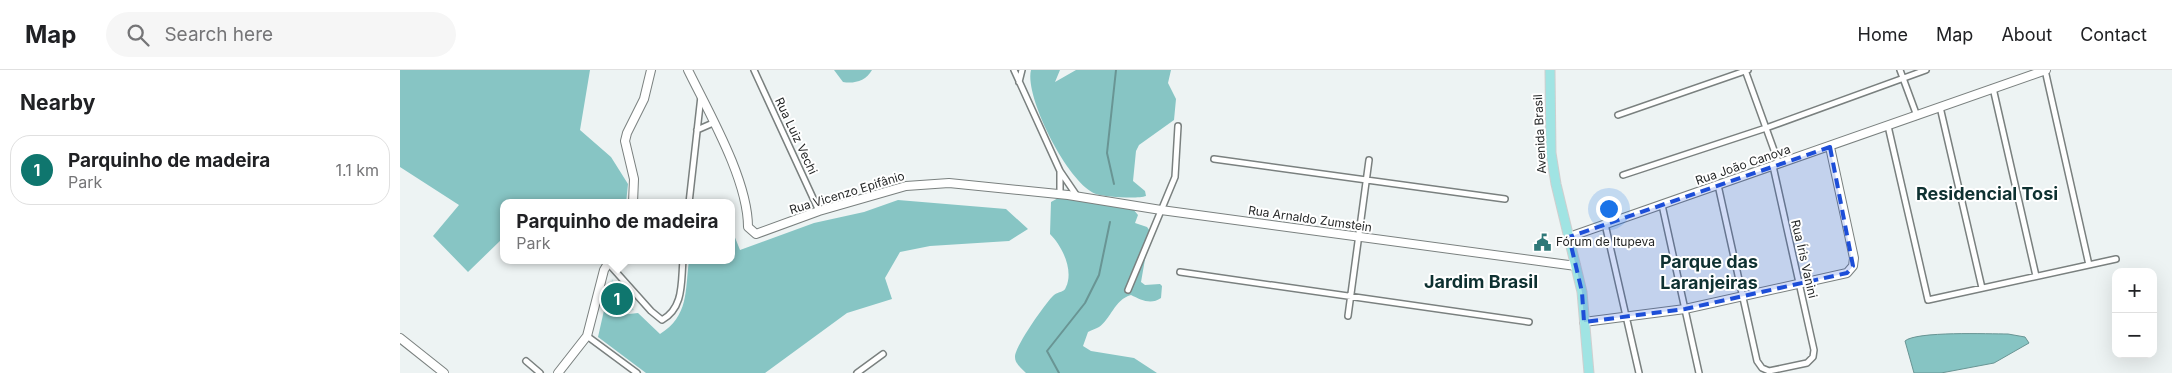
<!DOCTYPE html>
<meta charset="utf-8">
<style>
body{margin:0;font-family:Inter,sans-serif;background:#f6f6f6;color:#202124}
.controls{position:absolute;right:15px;bottom:15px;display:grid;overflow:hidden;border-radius:10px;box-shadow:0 5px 20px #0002}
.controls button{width:45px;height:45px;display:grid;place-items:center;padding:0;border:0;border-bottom:1px solid #e0e0e0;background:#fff;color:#202124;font:25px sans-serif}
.you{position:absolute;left:1208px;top:138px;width:18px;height:18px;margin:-12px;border:4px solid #fff;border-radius:50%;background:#1a73e8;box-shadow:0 0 0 8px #1a73e833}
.badge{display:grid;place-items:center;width:32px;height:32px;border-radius:50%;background:#0f766e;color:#fff;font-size:16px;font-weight:700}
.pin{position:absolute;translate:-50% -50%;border:2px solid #fff;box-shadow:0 1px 5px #0006}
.popup{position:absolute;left:100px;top:129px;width:235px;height:65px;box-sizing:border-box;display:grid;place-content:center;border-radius:10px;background:#fff;filter:drop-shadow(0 1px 4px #0005);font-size:16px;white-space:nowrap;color:#757577}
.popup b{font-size:19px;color:#202124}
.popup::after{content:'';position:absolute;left:50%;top:100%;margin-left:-10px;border:10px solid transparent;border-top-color:#fff}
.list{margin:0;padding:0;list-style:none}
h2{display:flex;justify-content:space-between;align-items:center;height:65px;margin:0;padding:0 20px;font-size:21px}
h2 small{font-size:16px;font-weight:400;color:#757577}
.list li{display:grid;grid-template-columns:32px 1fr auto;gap:15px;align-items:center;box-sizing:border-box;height:70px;margin:0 10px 10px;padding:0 10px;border:1px solid #e0e0e0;border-radius:20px}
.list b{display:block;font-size:19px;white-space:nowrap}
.list p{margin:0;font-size:16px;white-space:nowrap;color:#757577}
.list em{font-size:16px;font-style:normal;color:#757577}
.icon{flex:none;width:28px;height:28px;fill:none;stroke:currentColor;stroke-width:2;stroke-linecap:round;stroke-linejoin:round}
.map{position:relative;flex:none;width:1772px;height:303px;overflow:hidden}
header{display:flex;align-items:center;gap:30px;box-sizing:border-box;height:70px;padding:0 25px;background:#fff;border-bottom:1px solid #e0e0e0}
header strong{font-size:24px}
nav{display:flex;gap:28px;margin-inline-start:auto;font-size:18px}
.search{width:350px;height:45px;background:#f6f6f6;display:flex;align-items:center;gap:12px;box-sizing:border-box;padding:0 18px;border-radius:28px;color:#757577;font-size:19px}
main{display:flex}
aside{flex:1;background:#fff}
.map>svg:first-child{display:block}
</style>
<header>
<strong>Map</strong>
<div class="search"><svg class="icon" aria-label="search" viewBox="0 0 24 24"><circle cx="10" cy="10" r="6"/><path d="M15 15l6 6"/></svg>Search here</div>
<nav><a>Home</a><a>Map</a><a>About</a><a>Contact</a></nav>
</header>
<main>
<aside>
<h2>Nearby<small></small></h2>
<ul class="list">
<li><span class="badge">1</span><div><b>Parquinho de madeira</b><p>Park</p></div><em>1.1 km</em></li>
</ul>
</aside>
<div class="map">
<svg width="1772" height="303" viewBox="0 0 1772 303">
<rect width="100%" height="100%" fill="#edf3f3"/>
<path fill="#bfe7e6" d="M212,209L232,237L234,240L221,242L207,233Z"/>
<path fill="#87c5c4" d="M0,0H190L180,60L211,87L228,114L226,133H103V168L68,202L33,166L59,135L0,97Z
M434,0H472C466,11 454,14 443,12Z
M631,0H660L655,12L676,0H771L768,13L776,29L774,50L739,75L736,81L733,111L745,121L746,126C738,129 705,127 696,124C669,115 624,27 631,0Z
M660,127C685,129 708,136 733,139L738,145L735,153L747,157L750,161L741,212L745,215L760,214L762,216L761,228C751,235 741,230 731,225C714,230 711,249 699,257C696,259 691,260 688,262L683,276L691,281L734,288L757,303H626C622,299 615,294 615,287C614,278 646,232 654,225C659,221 664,223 666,217C674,200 662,176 650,164L651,132Z
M498,130L606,139L628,159L609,171L530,176L500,182L485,208L492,229L447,243L365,303H246L198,267L205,236L220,245L238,243L260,264C289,246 285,221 289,190H331V164L334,165L340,180L414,153L464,142Z"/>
<path fill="#86c4c3" stroke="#699594" d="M1608,264L1625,267L1629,273L1594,293L1541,303H1514L1505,271C1516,261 1589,264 1608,264Z"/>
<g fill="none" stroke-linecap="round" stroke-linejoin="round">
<path stroke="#699594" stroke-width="2" d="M714,114L707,83L716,0
M659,303L647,281L685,233L699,205L710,152"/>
<defs>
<path id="street" d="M354,0L419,141
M614,0L660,101L677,126
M1345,0L1379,94
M1500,0L1517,46
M1645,0L1689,195
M619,12L622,0
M1593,18L1636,206
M1540,37L1582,218
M1218,45L1348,0
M1488,56L1528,230L1716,189
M297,60L313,53
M814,89L1105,129
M1223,105L1366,58L1526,0
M1318,115L1357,291L1362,298L1369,301L1407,293L1413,287L1414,280L1373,96
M660,125V102
M289,133L301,26
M1262,135L1299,303
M1205,154L1239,303
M208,193L251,241L262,250C284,238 281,212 283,190
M780,202L1129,252
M728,220L775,107L778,56
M948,246L969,90
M187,266L237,303
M126,291L140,303
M457,303L483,284"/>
<path id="secondary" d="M288,0C309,43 348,110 348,157L356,164L419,141L506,116L549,113L668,125L761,140L1176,196
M233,133L234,109L225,71L227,63L244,29L251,0
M1169,167L1646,0
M1184,252L1285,239L1447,203L1453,196L1454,188L1430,77
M0,268L44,303
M158,303L187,266L204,200L210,190"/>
<path id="primary" d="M1150,0L1151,83L1156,114L1182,222L1189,303"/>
</defs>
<use href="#street" stroke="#7a807f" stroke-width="8"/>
<use href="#secondary" stroke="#7a807f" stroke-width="10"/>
<use href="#primary" stroke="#cfcfcf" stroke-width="11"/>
<use href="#street" stroke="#fff" stroke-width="5"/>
<use href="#secondary" stroke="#fff" stroke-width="8"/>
<use href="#primary" stroke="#a0e4e3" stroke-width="9"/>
</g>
<path fill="#1d4ed8" fill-opacity="0.2" stroke="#1d4ed8" stroke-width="4" stroke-dasharray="10 6" stroke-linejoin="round" d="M1430,77L1453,196L1447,203L1285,239L1184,252L1182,222L1169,167Z"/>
<defs>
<symbol id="civic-bare" viewBox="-9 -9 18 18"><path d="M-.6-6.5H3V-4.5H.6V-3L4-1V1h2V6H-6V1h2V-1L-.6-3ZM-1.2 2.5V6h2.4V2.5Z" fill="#307979" stroke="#fff" stroke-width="2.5" paint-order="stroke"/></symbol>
</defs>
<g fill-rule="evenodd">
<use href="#civic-bare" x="1130" y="160" width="25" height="25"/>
</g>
<g text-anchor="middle" stroke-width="4" stroke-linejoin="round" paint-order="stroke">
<g font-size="12" fill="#252727" stroke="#fff">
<text transform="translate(1140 64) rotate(-93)" y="4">Avenida Brasil</text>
<text transform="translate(396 66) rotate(65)" y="4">Rua Luiz Vechi</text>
<text transform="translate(1343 95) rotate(-19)" y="4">Rua João Canova</text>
<text transform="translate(447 123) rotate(-17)" y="4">Rua Vicenzo Epifânio</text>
<text transform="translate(910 149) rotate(8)" y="4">Rua Arnaldo Zumstein</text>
<text transform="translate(1404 189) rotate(77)" y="4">Rua Íris Vanini</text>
</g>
<g font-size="12" fill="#252727" stroke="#fff" text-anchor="start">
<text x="1156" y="176">Fórum de Itupeva</text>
</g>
<g font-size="18" font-weight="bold" fill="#0e3131" stroke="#fff">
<text x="1587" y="130">Residencial Tosi</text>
<text x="1309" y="198">Parque das<tspan x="1309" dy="21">Laranjeiras</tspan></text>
<text x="1081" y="218">Jardim Brasil</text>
</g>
</g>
</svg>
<div class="controls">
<button>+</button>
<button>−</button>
</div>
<div class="you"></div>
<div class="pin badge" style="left:217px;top:229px">1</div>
<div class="popup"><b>Parquinho de madeira</b>Park</div>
</div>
</main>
